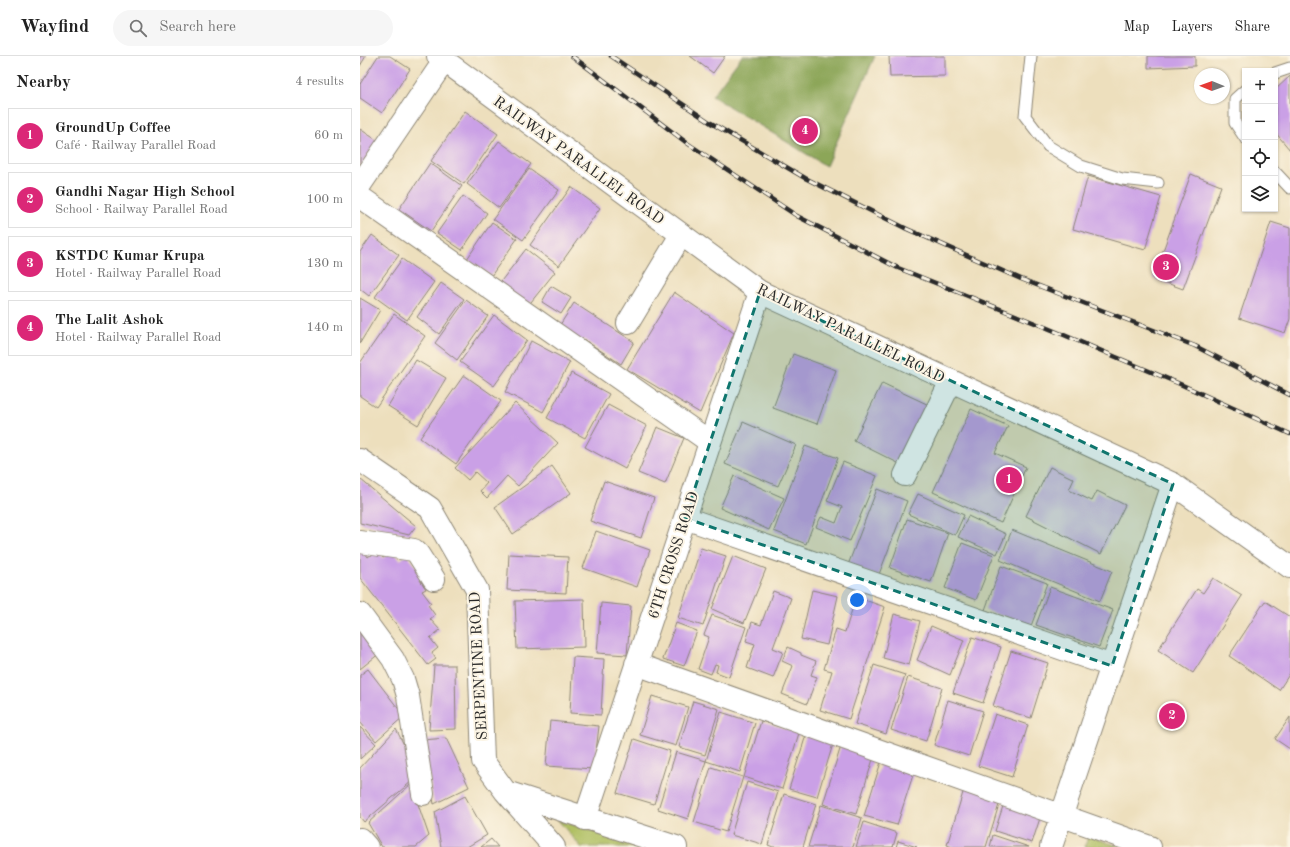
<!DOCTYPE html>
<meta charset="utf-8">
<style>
body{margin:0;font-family:"Old Standard TT",serif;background:#f6f6f6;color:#222}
.controls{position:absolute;right:12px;top:12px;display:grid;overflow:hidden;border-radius:0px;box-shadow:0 1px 3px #0004}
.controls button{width:36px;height:36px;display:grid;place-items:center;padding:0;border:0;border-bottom:1px solid #e0e0e0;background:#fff;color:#222;font:20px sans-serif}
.compass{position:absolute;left:834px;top:12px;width:36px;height:36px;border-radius:50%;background:#fff;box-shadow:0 1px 3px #0004;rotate:271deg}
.you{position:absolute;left:497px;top:544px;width:14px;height:14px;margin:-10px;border:3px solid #fff;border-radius:50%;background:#1a73e8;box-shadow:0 0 0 6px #1a73e833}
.badge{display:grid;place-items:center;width:26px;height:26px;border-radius:50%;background:#db2777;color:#fff;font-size:13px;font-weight:700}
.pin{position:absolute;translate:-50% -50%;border:2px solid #fff;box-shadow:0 1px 4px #0006}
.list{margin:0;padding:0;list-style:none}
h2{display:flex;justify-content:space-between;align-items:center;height:52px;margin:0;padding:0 16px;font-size:17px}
h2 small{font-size:13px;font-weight:400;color:#767676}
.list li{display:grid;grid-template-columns:26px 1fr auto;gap:12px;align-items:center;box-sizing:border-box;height:56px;margin:0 8px 8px;padding:0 8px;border:1px solid #e0e0e0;border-radius:0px}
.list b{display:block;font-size:15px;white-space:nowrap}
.list p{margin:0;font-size:13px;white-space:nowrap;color:#767676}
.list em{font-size:13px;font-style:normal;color:#767676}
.icon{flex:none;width:22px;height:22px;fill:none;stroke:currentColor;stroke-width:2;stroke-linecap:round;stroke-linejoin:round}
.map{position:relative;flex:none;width:930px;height:791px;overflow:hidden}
header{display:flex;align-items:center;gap:24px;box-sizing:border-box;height:56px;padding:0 20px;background:#fff;border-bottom:1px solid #e0e0e0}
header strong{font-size:19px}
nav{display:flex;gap:22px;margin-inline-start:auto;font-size:14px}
.search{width:280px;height:36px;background:#f6f6f6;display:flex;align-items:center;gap:10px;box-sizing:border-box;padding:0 14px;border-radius:22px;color:#767676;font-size:15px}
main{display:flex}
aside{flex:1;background:#fff}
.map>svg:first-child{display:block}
</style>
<header>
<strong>Wayfind</strong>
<div class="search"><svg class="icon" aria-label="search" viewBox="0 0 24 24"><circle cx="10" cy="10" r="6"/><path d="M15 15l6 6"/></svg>Search here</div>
<nav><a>Map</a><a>Layers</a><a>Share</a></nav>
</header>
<main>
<aside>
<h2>Nearby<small>4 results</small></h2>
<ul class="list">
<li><span class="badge">1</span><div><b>GroundUp Coffee</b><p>Café · Railway Parallel Road</p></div><em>60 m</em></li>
<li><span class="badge">2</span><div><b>Gandhi Nagar High School</b><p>School · Railway Parallel Road</p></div><em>100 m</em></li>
<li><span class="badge">3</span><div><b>KSTDC Kumar Krupa</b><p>Hotel · Railway Parallel Road</p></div><em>130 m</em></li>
<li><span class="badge">4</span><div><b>The Lalit Ashok</b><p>Hotel · Railway Parallel Road</p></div><em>140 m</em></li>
</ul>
</aside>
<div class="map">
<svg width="930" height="791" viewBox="0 0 930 791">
<rect width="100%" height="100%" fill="#fcf5e5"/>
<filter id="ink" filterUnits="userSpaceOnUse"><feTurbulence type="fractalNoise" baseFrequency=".025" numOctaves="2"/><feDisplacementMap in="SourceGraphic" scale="8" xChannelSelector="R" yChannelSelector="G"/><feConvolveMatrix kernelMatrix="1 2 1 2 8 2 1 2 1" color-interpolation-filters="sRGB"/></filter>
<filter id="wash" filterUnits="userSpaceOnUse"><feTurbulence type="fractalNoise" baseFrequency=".012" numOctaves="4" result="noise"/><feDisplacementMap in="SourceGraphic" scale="16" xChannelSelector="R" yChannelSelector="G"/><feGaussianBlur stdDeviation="0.9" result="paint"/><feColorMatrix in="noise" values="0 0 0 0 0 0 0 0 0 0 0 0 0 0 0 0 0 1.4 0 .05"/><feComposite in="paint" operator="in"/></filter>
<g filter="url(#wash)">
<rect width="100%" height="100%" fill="#eddfbd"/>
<path fill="#b0c063" stroke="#6e7647" d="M198,764L281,791H221Z
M728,780L761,791H725Z"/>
<path fill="#8ca659" stroke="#5c6842" d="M382,0H515L466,110L352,40Z"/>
<g id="blocks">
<path fill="#caa0e6" d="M0,0H6L0,10Z
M18,0H30L50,13L22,57L0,42V28Z
M330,0H365L353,17Z
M529,0H585V20L530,21Z
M788,0H835V10L788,12Z
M930,20V94L915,76V34Z
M105,55L138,78L104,128L71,105Z
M0,73L18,85L0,111Z
M139,85L171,108L139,152L107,128Z
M70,107L102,130L71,175L39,153Z
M169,113L199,134L163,184L133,163Z
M831,118L861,130L823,233L793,222Z
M728,120L801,141L785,194L713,173Z
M211,131L240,152L199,210L170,189Z
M103,140L127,157L102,194L77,177Z
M132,166L157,183L131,220L107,203Z
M911,166L930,172V263L925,277L879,262Z
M12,179L39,199L9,240L0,233V196Z
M166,193L195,216L167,251L138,229Z
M42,203L74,226L47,264L15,241Z
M81,227L104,243L79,278L57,261Z
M191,230L211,242L201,258L182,246Z
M314,236L374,277L340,357L267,313Z
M0,242L20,254L0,287Z
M106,244L128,260L97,304L75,287Z
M214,247L274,286L261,308L223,283L221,287L198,272Z
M34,258L65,280L16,351L0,340V307Z
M134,259L167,284L134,330L100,306Z
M171,285L210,306L183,356L145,336Z
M433,298L476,314L457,368L413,352Z
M56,304L86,322L58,369L28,350Z
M211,317L249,338L225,382L187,362Z
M104,319L141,345L96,408L60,382Z
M522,327L571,350L542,409L494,385Z
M155,347L198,387L158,430L147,420L127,442L120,435L127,427L115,416L108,424L95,412Z
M248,349L287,370L265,413L225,391Z
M611,353L648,370L635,397L666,411L641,467L573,436Z
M383,366L436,389L418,430L365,408Z
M297,371L324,382L305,428L278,417Z
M445,390L478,402L446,488L414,475Z
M483,406L517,420L490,485L456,471L461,461L476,467L482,451L467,445Z
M192,410L211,437L153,478L135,451Z
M690,411L714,423L709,434L732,445L737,435L765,449L741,498L666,460Z
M374,420L424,442L409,474L360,452Z
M0,423L56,470L49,479L0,467Z
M244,425L294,442L281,482L230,465Z
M517,433L547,445L518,521L488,509Z
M558,438L604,459L595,479L548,458Z
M608,460L646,478L637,498L598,481Z
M547,463L588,477L571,526L530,512Z
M652,474L752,515L740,545L640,504Z
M236,475L290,494L277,531L223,512Z
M602,487L634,499L616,544L585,532Z
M0,490L8,501L17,494L23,502L33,495L40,504L47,499L64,520L60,524L66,533L62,535L71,547L68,549L75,559L70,563L80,574L70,582L78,592L72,597L76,603L68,609L0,522Z
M341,492L366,500L343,570L318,562Z
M149,498L208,501L206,537L147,534Z
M373,500L406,513L384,567L352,553Z
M641,510L687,527L671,570L625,554Z
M853,522L882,540L833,617L798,594L837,533L843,537Z
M690,531L753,554L739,591L676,569Z
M452,534L478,540L467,589L441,583Z
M413,535L431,542L413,592L423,596L413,622L387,612L395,588L386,585L392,566L401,569Z
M496,541L525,551L489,663L460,654L472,615L464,613L476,573L485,576Z
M224,543L225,591L157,593L155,545Z
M905,545L930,561V617L919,634L869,600Z
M241,547L271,550L267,599L237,597Z
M534,558L560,565L549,609L523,602Z
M352,559L386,571L369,621L356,616L358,609L355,608L351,618L338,613L349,581L344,579Z
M316,567L337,575L324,610L303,603Z
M571,570L604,584L590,619L557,604Z
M0,571L20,597L0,613Z
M612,581L641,591L623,647L593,637Z
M428,591L441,597V599L456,605L451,619L457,621L447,648L422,638L433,610L422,605Z
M651,595L688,607L671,662L633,650Z
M213,601L244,603L241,659L210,657Z
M74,609H95L96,673L69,674Z
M514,609L545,619L526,678L495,668Z
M8,613L44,660L16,685L0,666V619Z
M548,621L582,632L566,685L531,674Z
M292,640L328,651L316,690L280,679Z
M588,644L623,655L609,700L574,689Z
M333,645L359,653L345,699L319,691Z
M361,656L395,667L380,716L346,705Z
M635,658L668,669L652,721L618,710Z
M930,661V693L915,683Z
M190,665L239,670L234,713L186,710Z
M401,665L439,677L422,733L384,721Z
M0,671L16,688L0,703Z
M36,673L59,719L4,766L0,761V712Z
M446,679L473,688L457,741L429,733Z
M86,682L109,731L74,748L63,684Z
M274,683L310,695L294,748L257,737Z
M481,690L514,700L496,758L463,748Z
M316,696L346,705L328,763L298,753Z
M521,706L554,716L537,769L504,760Z
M351,711L383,721L366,776L334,766Z
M387,726L418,736L402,788L371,779Z
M51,728L69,780L56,791H22L8,767Z
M605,730L641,742L626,791H592L587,789Z
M424,738L456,748L443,791H413L408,789Z
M105,740L127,779L107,791H81L75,756Z
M644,747L681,759L672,787L635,775Z
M461,749L502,762L493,791H448Z
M504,766L537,777L533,791H496Z
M633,779L669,791H630Z
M131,783L138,791H121Z
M538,785L557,791H536Z"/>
</g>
</g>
<g filter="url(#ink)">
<use href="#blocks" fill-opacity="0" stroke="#8c8574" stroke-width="1"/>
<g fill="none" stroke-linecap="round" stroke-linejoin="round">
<defs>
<path id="lane" d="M671,0L665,60L688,90L721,110L762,123L798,127
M915,17L930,12
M885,34L875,43V67L885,82
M915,116L930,132"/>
<path id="street" d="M0,129L84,5
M0,141L350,386
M268,267L321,179
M0,404L70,452L117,534L123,705L145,735L194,791
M545,419L591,325
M325,462L752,610
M0,486L54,494L58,498L74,523
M0,558L33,603L43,623L48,640L63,738
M276,608L790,791
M146,736L316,791
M225,763L400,236
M0,783L7,791
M691,791L813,428"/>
<path id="secondary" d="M78,0L400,236L813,428L930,511"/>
</defs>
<use href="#lane" stroke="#8c8574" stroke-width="13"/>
<use href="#street" stroke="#8c8574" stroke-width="24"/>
<use href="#secondary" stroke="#8c8574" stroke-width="24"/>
<use href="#lane" stroke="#fff" stroke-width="11"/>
<use href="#street" stroke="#fff" stroke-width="22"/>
<use href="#secondary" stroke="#fff" stroke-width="22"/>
<defs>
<path id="rail" d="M212,0L327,87L437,160L538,212L685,271L820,328L930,378
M251,0L351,67L445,122L547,173L661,223L835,290L930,339"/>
</defs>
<use href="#rail" stroke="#2b2b2b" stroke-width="4.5"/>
<use href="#rail" stroke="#fcf5e5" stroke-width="3" stroke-dasharray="9" stroke-linecap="butt"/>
</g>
</g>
<path fill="#0f766e" fill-opacity="0.2" stroke="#0f766e" stroke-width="3" stroke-dasharray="8 5" stroke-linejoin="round" d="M400,236L813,428L752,610L325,462Z"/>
<g text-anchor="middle" stroke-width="4" stroke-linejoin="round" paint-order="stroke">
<g font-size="15" fill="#2b2b2b" stroke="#fcf5e5">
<text transform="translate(219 104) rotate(36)" y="5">RAILWAY PARALLEL ROAD</text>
<text transform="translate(491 277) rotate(26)" y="5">RAILWAY PARALLEL ROAD</text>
<text transform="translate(313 499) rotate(-72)" y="5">6TH CROSS ROAD</text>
<text transform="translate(118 610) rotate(-93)" y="5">SERPENTINE ROAD</text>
</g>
</g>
</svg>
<div class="controls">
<button>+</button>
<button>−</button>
<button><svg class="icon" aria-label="locate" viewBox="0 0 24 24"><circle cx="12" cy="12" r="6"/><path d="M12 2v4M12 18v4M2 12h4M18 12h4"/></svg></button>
<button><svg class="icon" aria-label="layers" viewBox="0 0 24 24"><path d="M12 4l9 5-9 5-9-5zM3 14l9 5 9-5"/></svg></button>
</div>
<svg class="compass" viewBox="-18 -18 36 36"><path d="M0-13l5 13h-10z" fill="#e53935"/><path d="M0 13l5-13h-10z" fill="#767676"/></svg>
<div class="you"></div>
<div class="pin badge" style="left:649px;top:424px">1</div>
<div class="pin badge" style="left:812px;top:660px">2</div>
<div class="pin badge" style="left:806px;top:211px">3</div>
<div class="pin badge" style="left:445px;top:75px">4</div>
</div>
</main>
